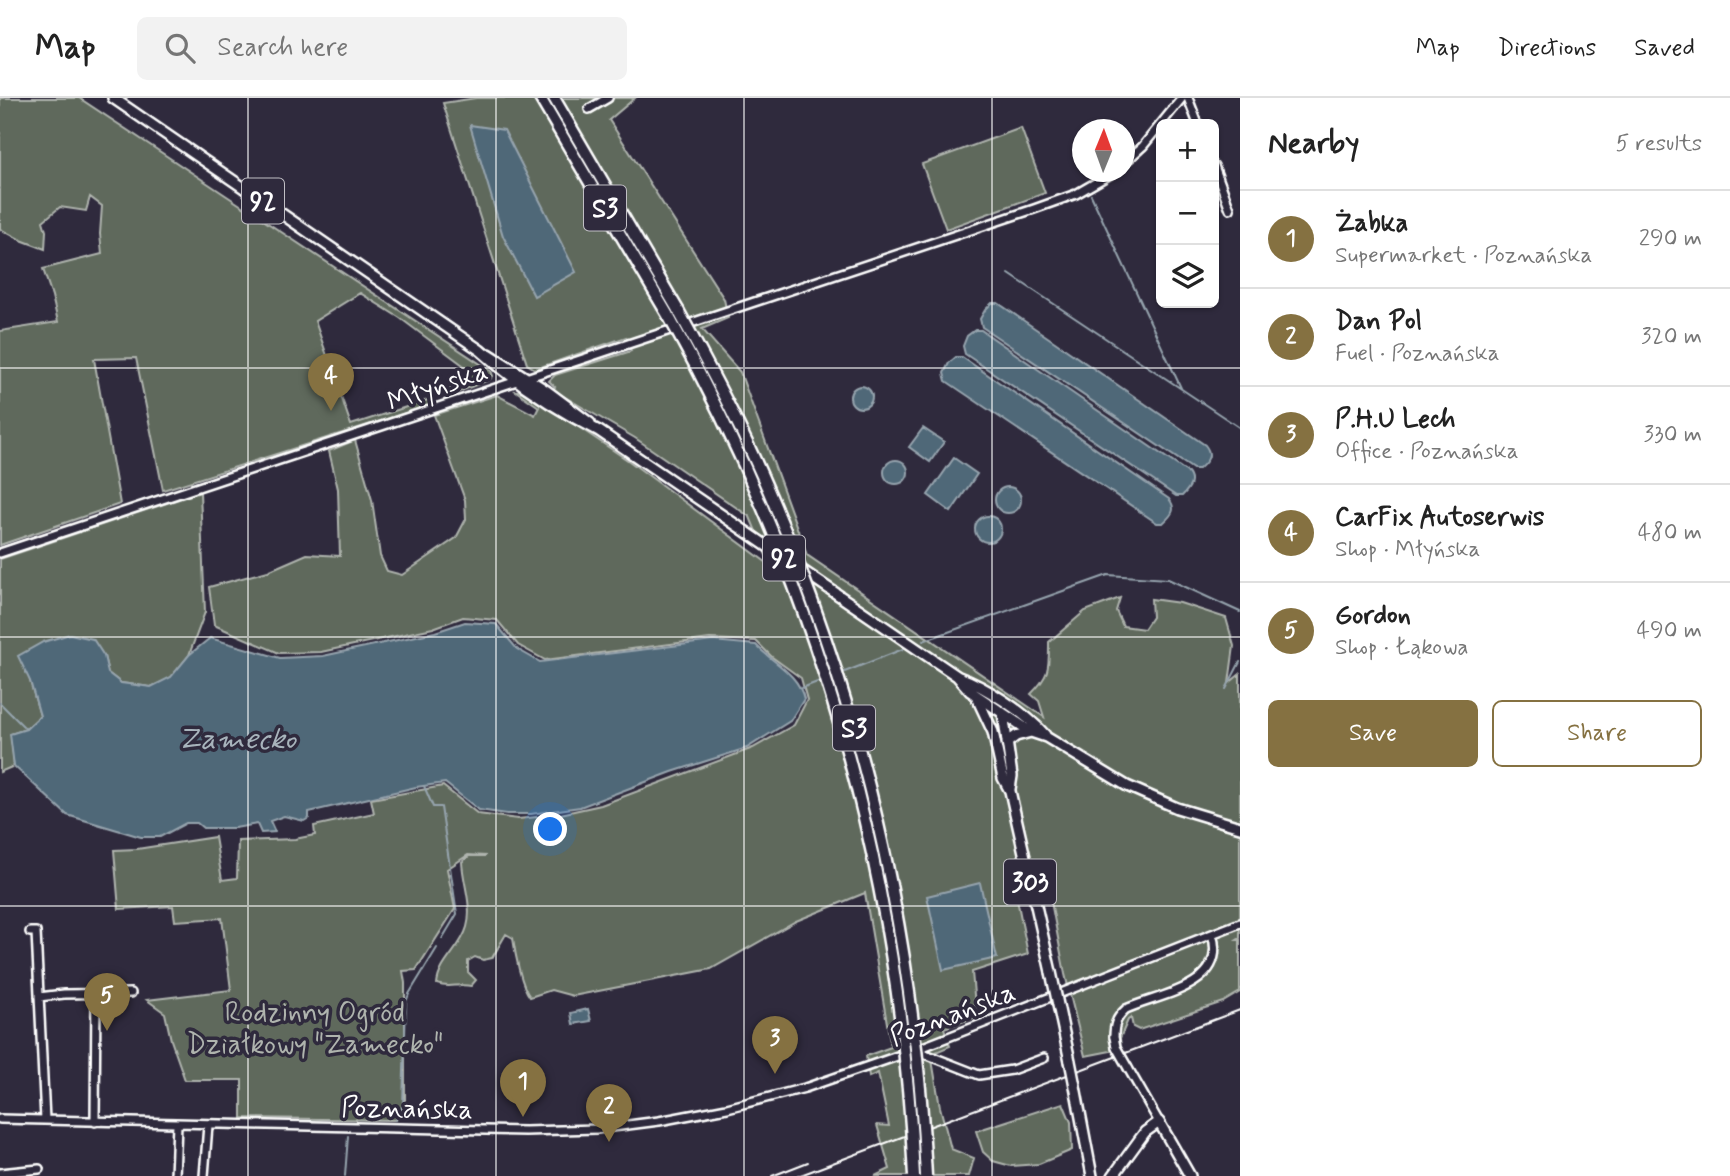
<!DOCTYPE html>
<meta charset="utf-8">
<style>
body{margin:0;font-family:Mynerve,sans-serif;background:#f2f2f2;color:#222}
.controls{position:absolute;right:21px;top:21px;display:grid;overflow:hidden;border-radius:10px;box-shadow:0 2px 5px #0004}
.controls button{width:63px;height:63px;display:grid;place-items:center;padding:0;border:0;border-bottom:2px solid #e0e0e0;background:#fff;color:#222;font:35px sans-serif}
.compass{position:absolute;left:1072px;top:21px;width:63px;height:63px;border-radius:50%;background:#fff;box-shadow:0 2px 5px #0004;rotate:1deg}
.you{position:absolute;left:551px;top:732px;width:24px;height:24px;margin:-18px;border:5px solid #fff;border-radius:50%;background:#1a73e8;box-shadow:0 0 0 10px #1a73e833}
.badge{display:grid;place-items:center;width:46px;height:46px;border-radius:50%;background:#857141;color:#fff;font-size:23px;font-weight:700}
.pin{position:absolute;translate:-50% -58px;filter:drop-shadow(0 2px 4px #0008)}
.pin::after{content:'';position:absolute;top:37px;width:24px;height:21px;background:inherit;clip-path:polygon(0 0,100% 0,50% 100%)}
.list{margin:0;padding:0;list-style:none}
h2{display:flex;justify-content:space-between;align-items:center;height:91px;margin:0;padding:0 28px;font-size:30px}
h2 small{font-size:23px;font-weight:400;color:#767676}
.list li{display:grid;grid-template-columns:46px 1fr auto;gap:21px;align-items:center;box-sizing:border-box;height:98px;padding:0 28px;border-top:2px solid #e0e0e0}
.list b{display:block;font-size:26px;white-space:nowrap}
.list p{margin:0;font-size:23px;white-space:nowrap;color:#767676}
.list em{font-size:23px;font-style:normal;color:#767676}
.actions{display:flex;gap:14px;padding:21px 28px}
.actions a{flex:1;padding:16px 0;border:2px solid #857141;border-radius:10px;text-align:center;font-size:24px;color:#857141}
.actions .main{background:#857141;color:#fff}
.icon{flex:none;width:38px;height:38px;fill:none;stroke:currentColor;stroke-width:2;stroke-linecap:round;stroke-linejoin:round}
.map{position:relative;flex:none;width:1240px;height:1078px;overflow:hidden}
header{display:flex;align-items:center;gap:42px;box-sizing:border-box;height:98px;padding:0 35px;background:#fff;border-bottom:2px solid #e0e0e0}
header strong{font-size:33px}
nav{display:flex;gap:38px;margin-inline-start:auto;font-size:24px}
.search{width:490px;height:63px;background:#f2f2f2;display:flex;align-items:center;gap:18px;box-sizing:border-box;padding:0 24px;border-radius:10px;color:#767676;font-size:26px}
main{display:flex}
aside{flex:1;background:#fff}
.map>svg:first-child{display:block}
</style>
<header>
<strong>Map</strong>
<div class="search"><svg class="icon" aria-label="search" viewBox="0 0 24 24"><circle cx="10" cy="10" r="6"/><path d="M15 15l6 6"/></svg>Search here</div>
<nav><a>Map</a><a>Directions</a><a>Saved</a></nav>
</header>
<main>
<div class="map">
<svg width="1240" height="1078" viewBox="0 0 1240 1078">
<rect width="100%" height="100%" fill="#2f2a3d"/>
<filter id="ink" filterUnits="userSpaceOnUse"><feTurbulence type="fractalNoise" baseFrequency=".0143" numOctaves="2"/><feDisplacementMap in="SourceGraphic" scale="14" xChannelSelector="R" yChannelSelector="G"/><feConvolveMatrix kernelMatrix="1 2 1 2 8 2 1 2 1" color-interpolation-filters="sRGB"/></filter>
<g filter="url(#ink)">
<path fill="#5f695c" stroke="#afb4ae" stroke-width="2" d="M0,0H79L491,273L493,278L489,282L451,297L444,296L471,273L400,220L360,195L315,223L351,327L431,301L434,306L163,392L136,260L94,261L120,406L0,447V233L58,224L52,198L43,171L102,156L100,136L102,108L90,99L86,113L60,109L43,123L46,133L45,151L21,142L0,131Z
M476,0H635L609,22L724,201L728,220L702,231L740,274L807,457L1044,619L1039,603L1031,596C1050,577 1049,570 1049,544L1085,513L1120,500L1116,513L1123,528L1144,531L1152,519L1151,501L1180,505L1226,520L1234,548L1229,585L1240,576V840L1237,842H1240V894L1223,904L1139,932L1133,929L1131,920L1128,922L1120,940L1121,951L1085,958L1065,876L1047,783L1015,791L1028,856L972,874L976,919L944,930L950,948L931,956L940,1009L951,1051L974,1060L969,1078H875L890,1071L877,1027L889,1028L878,975L869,979L866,958L891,949L865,795L796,823L711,871L573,898L551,892L530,899C521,888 515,855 513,840L506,836L492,860L483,862L475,859L468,863V874L476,882L471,888C458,885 449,891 437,886C439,864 461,851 467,829C473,808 463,785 462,764L469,758H486L468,757L447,771L455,811L416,872L403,873L405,885V1007L396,1022L242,1020V982H185L171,942L165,915L147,902L231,892L222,820L175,823L173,808L119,811L114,752L137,751L215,739L222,782L237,780L238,743L295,741L315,737L314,728L374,715L371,701L443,688L478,716L518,721L556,717L601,707L753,650L794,627L807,602L801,580L772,559L756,543L710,541L545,562L518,547L497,522L463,519L433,530L321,554L279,555L214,527L209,489L268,473L307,456L340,458L338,391L329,353L355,342L372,402L380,458L387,473L402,477L456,440L466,421L465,402L434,317L497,297L535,317L539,309L516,293H525L629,363L770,467L750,419L635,340L553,292L555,289L549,283L555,277L631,253L626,239L535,271L527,266L443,5Z
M1021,30L1045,95L946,131L922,66Z
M200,394L205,514L189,557L171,580L151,589L121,585L108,575L104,558L30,583L40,618L26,631L11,636L14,668L0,674V461Z
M1063,1005L1071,1024L1072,1052L1039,1066L1011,1068L993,1063L983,1054L976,1033Z"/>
<path fill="#506878" stroke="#96a4ae" stroke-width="2" d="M470,27L504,32L576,174L534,198L503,138Z
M992,205H998L1205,347C1213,357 1208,363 1199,371H1193L982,229L980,221L985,212Z
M975,232H981L1187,374C1195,383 1190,390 1182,398H1176L965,256L963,248L967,238Z
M956,259H962L1169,401C1177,411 1172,417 1163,425H1157L946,283L944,275L949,265Z
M850 299a11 11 0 1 1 22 0a11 11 0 1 1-22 0Z
M923,330L944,344L930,364L909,349Z
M954,360L977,376L951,414L928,397Z
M884 374a12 12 0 1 1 24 0a12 12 0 1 1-24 0Z
M995 402a13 13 0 1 1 26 0a13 13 0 1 1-26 0Z
M975 431a13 13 0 1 1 26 0a13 13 0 1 1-26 0Z
M465,524L496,526L517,551L540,564L713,543L756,547C773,565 798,575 804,601L790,623L747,650L672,674L580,709L531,716H507L479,712L445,685L416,689L309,714V720L304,723L284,718L270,723L275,734L261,735L257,726L235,730H203L197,725H186L160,739H141L67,717L14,668L10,636L26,631L40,618L30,583L18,558L43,544L70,536L93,541L104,558L108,575L121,585L151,589L171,579L189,557L210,540L280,560L323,558L435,534Z
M980,785L997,860L943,872L927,798Z
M588,911L591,923L573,926L571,915Z"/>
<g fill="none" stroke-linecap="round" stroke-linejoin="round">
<path stroke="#96a4ae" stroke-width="2" d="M1091,97L1181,290
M1009,176L1240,330
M923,543L1108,477L1168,481L1240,514
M842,575L903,551
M802,590L820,583
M1226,591L1240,564
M0,605L26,631
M424,688L433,709H441L457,816L442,841
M395,1022L403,1007L406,904L409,896L437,850
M345,1078L348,1038"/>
<defs>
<path id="minor" d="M1188,0L1198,26
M589,11L608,0
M1124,65L1143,48L1182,0
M1214,68L1230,111
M0,455L1034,111L1076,96L1114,74
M30,834H36L45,1022
M39,899L64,896L131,895
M1114,939C1114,927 1116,920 1126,911C1160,896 1229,888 1212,836
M915,952L979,977L1012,972L1044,960
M1128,970L1159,1024
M0,1021L525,1033L597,1031L659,1023L727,1010L805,990L915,952L1240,825
M95,1024L96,895
M0,1075L39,1071
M175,1078L177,1026
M204,1078L208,1027"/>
<path id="major" d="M113,0L480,252C514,283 557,312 599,333L926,557L957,578L970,593L1031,634L1046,639L1127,688L1177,710L1240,729
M489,256L547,293L590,325
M959,579C986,589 1026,615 1045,637
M977,600L993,634L1003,680L1010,693L1051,874
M1003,615L1012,678L1010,691
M1007,645L1016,638L1031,634
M1061,921L1070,963
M1075,988L1092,1078
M1113,1078L1145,1034L1159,1024L1190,1078"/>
<path id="highway" d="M540,0L669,219
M554,0L678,212"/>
</defs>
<use href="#minor" stroke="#fff" stroke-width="12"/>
<use href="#major" stroke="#fff" stroke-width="14"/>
<use href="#highway" stroke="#fff" stroke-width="15"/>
<use href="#minor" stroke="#2f2a3d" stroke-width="7"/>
<use href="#major" stroke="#2f2a3d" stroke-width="9"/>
<use href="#highway" stroke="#2f2a3d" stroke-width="10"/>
<path stroke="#fff" stroke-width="2" d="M772,1078L808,1064
M798,1078L1240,912"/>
<defs>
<path id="minor-bridge" d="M1114,939L1116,949L1128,970"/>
<path id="major-bridge" d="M1051,874L1061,921
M1070,963L1075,988"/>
<path id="highway-bridge" d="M678,212C712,274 745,336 772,401C864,616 915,845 926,1078
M669,219C817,483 900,776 914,1078"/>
</defs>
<use href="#minor-bridge" stroke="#fff" stroke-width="12" stroke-linecap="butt"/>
<use href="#major-bridge" stroke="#fff" stroke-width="14" stroke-linecap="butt"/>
<use href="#highway-bridge" stroke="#fff" stroke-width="15" stroke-linecap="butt"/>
<use href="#minor-bridge" stroke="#2f2a3d" stroke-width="7"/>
<use href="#major-bridge" stroke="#2f2a3d" stroke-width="9"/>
<use href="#highway-bridge" stroke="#2f2a3d" stroke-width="10"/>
</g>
</g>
<path fill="none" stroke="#fff" stroke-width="2" stroke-opacity="0.55" d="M248,0V1078M496,0V1078M744,0V1078M992,0V1078M0,270H1240M0,539H1240M0,808H1240"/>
<g text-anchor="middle" stroke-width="7" stroke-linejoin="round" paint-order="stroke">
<g fill="#2f2a3d" stroke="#c1bfc5" stroke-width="2">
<rect x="242" y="80.5" width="42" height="45" rx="5"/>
<rect x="584" y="87.5" width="42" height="45" rx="5"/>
<rect x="763" y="437.5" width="42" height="45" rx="5"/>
<rect x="833" y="607.5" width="42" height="45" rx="5"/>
<rect x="1004" y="761.5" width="52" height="45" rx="5"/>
</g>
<g font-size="26" font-weight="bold" fill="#fff">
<text x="263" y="112">92</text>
<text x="605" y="119">S3</text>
<text x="784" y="469">92</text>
<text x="854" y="639">S3</text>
<text x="1030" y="793">303</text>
</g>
<g font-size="28" fill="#fff" stroke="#2f2a3d">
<text transform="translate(437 287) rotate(-19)" y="10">Młyńska</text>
<text transform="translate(952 915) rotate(-21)" y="10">Poznańska</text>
<text transform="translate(407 1009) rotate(1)" y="10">Poznańska</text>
</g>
<g font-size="28" fill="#afb4ae" stroke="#2f2a3d">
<text x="315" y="923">Rodzinny Ogród<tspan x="315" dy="32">Działkowy "Zamecko"</tspan></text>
</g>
<g font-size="30" font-style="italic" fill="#a8b4bc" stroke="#2f2a3d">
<text x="237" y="650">Zamecko</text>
</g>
</g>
</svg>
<div class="controls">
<button>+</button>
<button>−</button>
<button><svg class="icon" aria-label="layers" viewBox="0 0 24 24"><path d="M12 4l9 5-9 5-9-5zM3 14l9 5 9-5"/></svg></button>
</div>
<svg class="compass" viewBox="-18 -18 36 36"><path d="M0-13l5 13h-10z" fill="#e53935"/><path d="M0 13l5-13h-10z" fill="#767676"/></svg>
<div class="you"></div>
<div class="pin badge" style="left:523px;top:1019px">1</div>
<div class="pin badge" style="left:609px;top:1044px">2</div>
<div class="pin badge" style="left:775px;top:976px">3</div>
<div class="pin badge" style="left:331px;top:313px">4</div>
<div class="pin badge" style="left:107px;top:933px">5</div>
</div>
<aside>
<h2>Nearby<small>5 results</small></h2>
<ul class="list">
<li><span class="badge">1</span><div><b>Żabka</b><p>Supermarket · Poznańska</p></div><em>290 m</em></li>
<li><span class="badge">2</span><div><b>Dan Pol</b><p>Fuel · Poznańska</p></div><em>320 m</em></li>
<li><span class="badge">3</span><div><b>P.H.U Lech</b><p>Office · Poznańska</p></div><em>330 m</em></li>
<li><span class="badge">4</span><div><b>CarFix Autoserwis</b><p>Shop · Młyńska</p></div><em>480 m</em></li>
<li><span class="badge">5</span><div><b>Gordon</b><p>Shop · Łąkowa</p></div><em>490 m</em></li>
</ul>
<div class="actions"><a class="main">Save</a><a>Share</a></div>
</aside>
</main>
